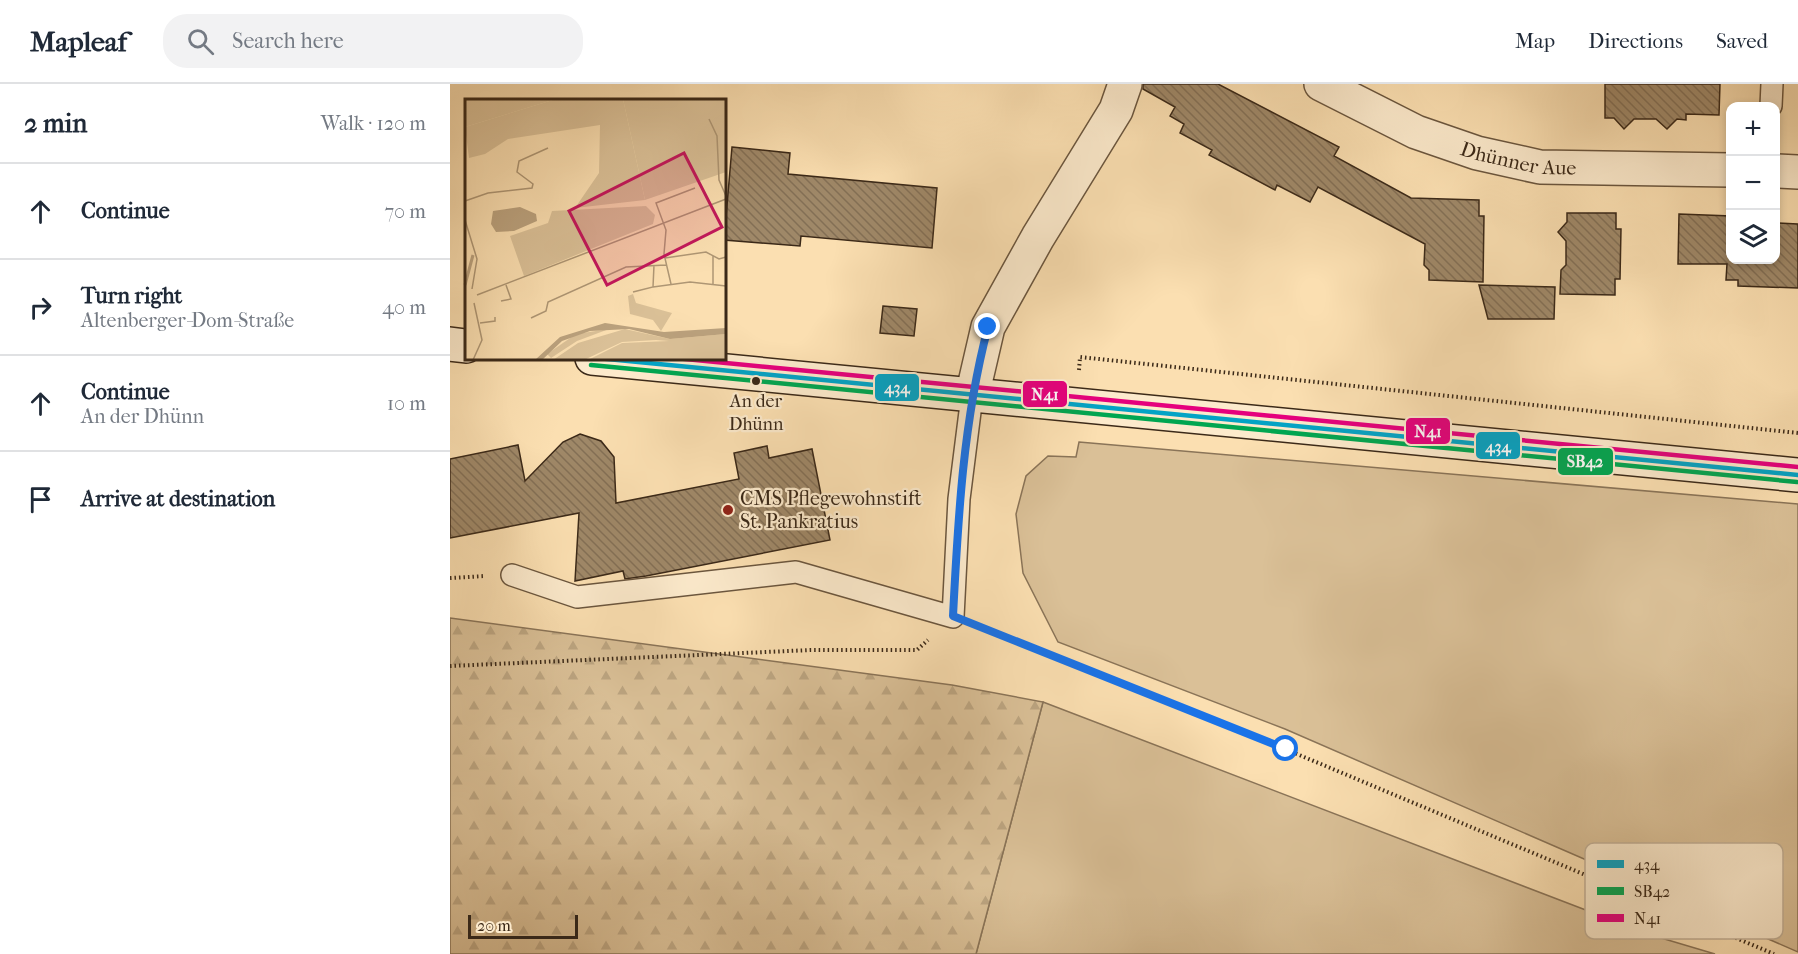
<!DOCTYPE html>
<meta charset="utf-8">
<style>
body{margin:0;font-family:"IM FELL French Canon",serif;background:#f2f2f3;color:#1f2937}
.controls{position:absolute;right:18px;top:18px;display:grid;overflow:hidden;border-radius:12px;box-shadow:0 3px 9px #0003}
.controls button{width:54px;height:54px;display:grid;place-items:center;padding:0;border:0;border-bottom:2px solid #e0e1e3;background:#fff;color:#1f2937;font:30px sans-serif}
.scale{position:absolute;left:18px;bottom:15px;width:110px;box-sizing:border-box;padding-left:6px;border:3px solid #3b2918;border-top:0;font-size:16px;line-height:21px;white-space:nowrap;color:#3b2918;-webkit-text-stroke:4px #fceacc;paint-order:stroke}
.stop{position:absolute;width:18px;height:18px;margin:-14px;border:4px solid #1a73e8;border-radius:50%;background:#fff}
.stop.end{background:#1a73e8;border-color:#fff;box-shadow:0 2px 6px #0008}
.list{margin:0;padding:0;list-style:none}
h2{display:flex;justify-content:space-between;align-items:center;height:78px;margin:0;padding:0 24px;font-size:26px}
h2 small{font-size:20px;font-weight:400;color:#747a83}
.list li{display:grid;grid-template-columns:39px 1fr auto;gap:18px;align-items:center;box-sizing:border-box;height:96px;padding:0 24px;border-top:2px solid #e0e1e3}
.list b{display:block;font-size:22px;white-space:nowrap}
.list p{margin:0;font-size:20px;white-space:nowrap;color:#747a83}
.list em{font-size:20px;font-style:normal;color:#747a83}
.icon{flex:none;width:33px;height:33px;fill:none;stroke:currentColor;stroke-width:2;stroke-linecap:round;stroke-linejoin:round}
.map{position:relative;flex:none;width:1348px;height:870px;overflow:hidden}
header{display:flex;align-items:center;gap:36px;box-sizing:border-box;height:84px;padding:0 30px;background:#fff;border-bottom:2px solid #e0e1e3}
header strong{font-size:28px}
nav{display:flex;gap:33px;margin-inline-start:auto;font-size:21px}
.search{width:420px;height:54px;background:#f2f2f3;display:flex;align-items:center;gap:15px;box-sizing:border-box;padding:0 21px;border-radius:24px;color:#747a83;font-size:22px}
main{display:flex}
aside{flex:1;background:#fff}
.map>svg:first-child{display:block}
</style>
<header>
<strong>Mapleaf</strong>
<div class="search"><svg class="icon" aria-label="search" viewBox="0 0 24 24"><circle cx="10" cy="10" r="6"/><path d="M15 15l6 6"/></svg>Search here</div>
<nav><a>Map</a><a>Directions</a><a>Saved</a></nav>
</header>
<main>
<aside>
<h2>2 min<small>Walk · 120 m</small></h2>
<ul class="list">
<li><svg class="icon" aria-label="ahead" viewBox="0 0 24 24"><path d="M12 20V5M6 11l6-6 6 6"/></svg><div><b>Continue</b></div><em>70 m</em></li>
<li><svg class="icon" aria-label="right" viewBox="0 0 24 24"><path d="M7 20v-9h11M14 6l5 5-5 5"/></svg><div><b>Turn right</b><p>Altenberger-Dom-Straße</p></div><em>40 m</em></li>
<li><svg class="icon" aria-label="ahead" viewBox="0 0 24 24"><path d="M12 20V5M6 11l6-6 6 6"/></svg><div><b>Continue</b><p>An der Dhünn</p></div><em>10 m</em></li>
<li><svg class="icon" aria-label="arrive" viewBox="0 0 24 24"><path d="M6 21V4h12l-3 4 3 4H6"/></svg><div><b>Arrive at destination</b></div></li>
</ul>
</aside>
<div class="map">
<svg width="1348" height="870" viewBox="0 0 1348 870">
<defs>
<pattern id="forest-firs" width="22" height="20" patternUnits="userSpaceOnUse" patternTransform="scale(1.5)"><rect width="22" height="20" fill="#dac097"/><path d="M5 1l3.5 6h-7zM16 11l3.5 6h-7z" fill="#bca581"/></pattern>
<pattern id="building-back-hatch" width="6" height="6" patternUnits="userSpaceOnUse" patternTransform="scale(1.5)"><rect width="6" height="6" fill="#9f8868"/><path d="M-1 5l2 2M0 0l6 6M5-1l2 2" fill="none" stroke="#836f55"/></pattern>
</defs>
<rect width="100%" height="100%" fill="#fbdfb1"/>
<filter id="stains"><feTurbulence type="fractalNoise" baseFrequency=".00333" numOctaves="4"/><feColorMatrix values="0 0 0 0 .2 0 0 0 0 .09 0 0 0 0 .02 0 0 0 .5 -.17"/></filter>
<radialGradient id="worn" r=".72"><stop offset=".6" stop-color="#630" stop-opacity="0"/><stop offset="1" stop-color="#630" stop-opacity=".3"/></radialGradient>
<path fill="#dac097" stroke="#8a7458" stroke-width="1.5" d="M629,358L1348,420V868L835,645L608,558L573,489L566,430L576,392L598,372L626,373Z
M593,618L1201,851L1265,870H526Z"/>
<path fill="url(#forest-firs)" stroke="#8a7458" stroke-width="1.5" d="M0,534L502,601L593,618L526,870H0Z"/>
<path fill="url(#building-back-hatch)" stroke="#3b2918" stroke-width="1.5" d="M693,0H768L889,63L884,72L961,114L1029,116V132H1034L1033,198L979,196V186L974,181L975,160L868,103L860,118L827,101L825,106L759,71L762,66L730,49L734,40L720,32L725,23L693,5Z
M1155,0H1270L1269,31L1236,30V36L1227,35L1217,45L1206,35H1184L1174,45L1164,34H1155Z
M282,63L340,69L338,90L487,104L482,164L351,152L350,162L274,156Z
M1117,129H1166V145H1171L1170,195H1165V211L1110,210L1111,186L1116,181V157L1108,148L1117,138Z
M1229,130L1281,132V176H1326V139L1348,140V204L1288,202V196H1276L1277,180H1228Z
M1029,201L1105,203L1104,235H1038Z
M433,222L467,225L464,252L430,249Z
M130,350L151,357L164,373L166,419L289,395L284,369L317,362L319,374L362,365L380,456L196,492L175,495L173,487L125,497L129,429L0,454V375L68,361L75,397L113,358Z"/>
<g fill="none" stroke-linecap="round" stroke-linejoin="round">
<defs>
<path id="service" d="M1321,22L1322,0
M62,491L127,513L346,488L503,533L509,415L522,312"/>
<g id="minor">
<path id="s1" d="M871,0L966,48L1027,69L1090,83L1280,86"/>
<path d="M1326,87L1348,88"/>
<path d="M522,312L538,243L588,153L666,26L675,0"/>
</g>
<path id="secondary" d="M0,260L16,262
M142,274L1348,391"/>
</defs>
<use href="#service" stroke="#6b563e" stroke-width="24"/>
<use href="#minor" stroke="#6b563e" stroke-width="36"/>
<use href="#secondary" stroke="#3b2918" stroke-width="36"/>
<path stroke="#3b2918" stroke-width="4" stroke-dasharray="1.5 3" stroke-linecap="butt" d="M629,286L630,273L1348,349
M0,494L35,492
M528,543L835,665L1324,870
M0,582L361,566H467L478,556"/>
<use href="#service" stroke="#fceacc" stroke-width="21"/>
<use href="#minor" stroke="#fceacc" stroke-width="33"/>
<use href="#secondary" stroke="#fceacc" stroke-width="33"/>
<defs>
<path id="bus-1" d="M147,274L1348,391"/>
<path id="bus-2" d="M141,281L1347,398"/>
<path id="bus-3" d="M225,274L1348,383"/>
</defs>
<use href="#bus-1" stroke="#fceacc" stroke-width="9"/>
<use href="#bus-2" stroke="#fceacc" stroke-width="9"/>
<use href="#bus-3" stroke="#fceacc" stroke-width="9"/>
<use href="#bus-1" stroke="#03a3c5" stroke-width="4.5"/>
<use href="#bus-2" stroke="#00a651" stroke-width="4.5"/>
<use href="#bus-3" stroke="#e5007d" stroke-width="4.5"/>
</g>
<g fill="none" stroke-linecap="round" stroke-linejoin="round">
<path stroke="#1a73e8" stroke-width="8" d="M538,243C513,338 508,435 503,532L836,665"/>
</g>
<circle fill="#3b2918" stroke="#fceacc" stroke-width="2" cx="306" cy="297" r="5"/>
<circle fill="#8f2418" stroke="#fceacc" stroke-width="2" cx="278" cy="426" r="6"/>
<g text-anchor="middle" stroke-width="4.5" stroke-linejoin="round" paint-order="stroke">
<g font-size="18" fill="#3b2918" stroke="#fceacc">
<text x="306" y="323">An der<tspan x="306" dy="23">Dhünn</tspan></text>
</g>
<g font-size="20" fill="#3b2918" stroke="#fceacc">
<text dy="7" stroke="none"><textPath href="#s1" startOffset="213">Dhünner Aue</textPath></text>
</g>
<g font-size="20" fill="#3b2918" stroke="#fceacc" text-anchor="start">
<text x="290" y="421">CMS Pflegewohnstift<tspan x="290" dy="23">St. Pankratius</tspan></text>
</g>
</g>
<g transform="translate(15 15)">
<rect width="261" height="261" fill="#fbdfb1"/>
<path d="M91,0H158L180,101L110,109L134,74L135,26L43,40L20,55L4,59L0,28ZM181,107L190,116L188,125L59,177L45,137L83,124L87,112Z" fill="#dac097"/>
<path d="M0,0H91L0,28ZM158,0H261V73L180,101ZM144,230L112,242L86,259L82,255L111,235ZM160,230L205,240L261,235V261H123L157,244L204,242L191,241L157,243L119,261H88L113,244Z" fill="#dac097"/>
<path d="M168,195L171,204L207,214L196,232L188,221L165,215L163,197Z" fill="#dac097"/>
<path d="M55,108L71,115L72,122L49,132L31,133L26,125L28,112ZM140,224L199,233L261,229V235L205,240L164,230L125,232L97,242L77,261H70L95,238Z" fill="#baa17d"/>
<path fill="none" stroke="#baa17d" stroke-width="3" d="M0,186L8,156"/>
<path fill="none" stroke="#ae9674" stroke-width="1.5" d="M244,20L252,37L254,81L261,97M0,102L23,94L67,89L68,85L52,73L54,62L83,49M0,121L12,160L7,190M200,159L241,153L254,160L261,158M206,185L199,155L201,131L191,104L230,89M248,185V157M188,188L225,183L261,187M168,193L188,188L189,166M12,196L261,100M36,202L46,200L41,186M66,219L81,212L83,203L161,168L201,166M15,224L30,222V218M8,261L17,241L9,204"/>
<path fill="#c2185b" fill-opacity="0.15" stroke="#c2185b" stroke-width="3" d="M219,54L257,128L142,186L104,112Z"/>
<rect width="261" height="261" fill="none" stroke="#3b2918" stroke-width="3"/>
</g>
<rect x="1135" y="759" width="198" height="96" rx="9" fill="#fceacc" stroke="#c2b096" stroke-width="1.5"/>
<rect x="1147" y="776" width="27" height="8" fill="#03a3c5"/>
<rect x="1147" y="803" width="27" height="8" fill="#00a651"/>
<rect x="1147" y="830" width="27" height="8" fill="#e5007d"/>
<g font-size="16" fill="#3b2918">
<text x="1184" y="786">434</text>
<text x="1184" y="813">SB42</text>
<text x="1184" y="840">N41</text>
</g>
<g stroke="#fceacc" stroke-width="2">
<rect x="424" y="289" width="46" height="29" rx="6" fill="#03a3c5"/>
<rect x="572" y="296" width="46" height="28" rx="6" fill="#e5007d"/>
<rect x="955" y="333" width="46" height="28" rx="6" fill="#e5007d"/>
<rect x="1025" y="347" width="46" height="29" rx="6" fill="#03a3c5"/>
<rect x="1107" y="363" width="57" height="29" rx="6" fill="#00a651"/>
</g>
<g font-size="16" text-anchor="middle" font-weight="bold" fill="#fff">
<text x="447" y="309">434</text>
<text x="595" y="316">N41</text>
<text x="978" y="353">N41</text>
<text x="1048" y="368">434</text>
<text x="1135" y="383">SB42</text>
</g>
<rect width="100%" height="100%" filter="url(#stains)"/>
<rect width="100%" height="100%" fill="url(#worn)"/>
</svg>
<div class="controls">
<button>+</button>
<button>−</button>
<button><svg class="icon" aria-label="layers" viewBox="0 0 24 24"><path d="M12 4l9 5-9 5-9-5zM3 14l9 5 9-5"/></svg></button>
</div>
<div class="scale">20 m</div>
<div class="stop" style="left:836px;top:665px"></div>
<div class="stop end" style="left:538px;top:243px"></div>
</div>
</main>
